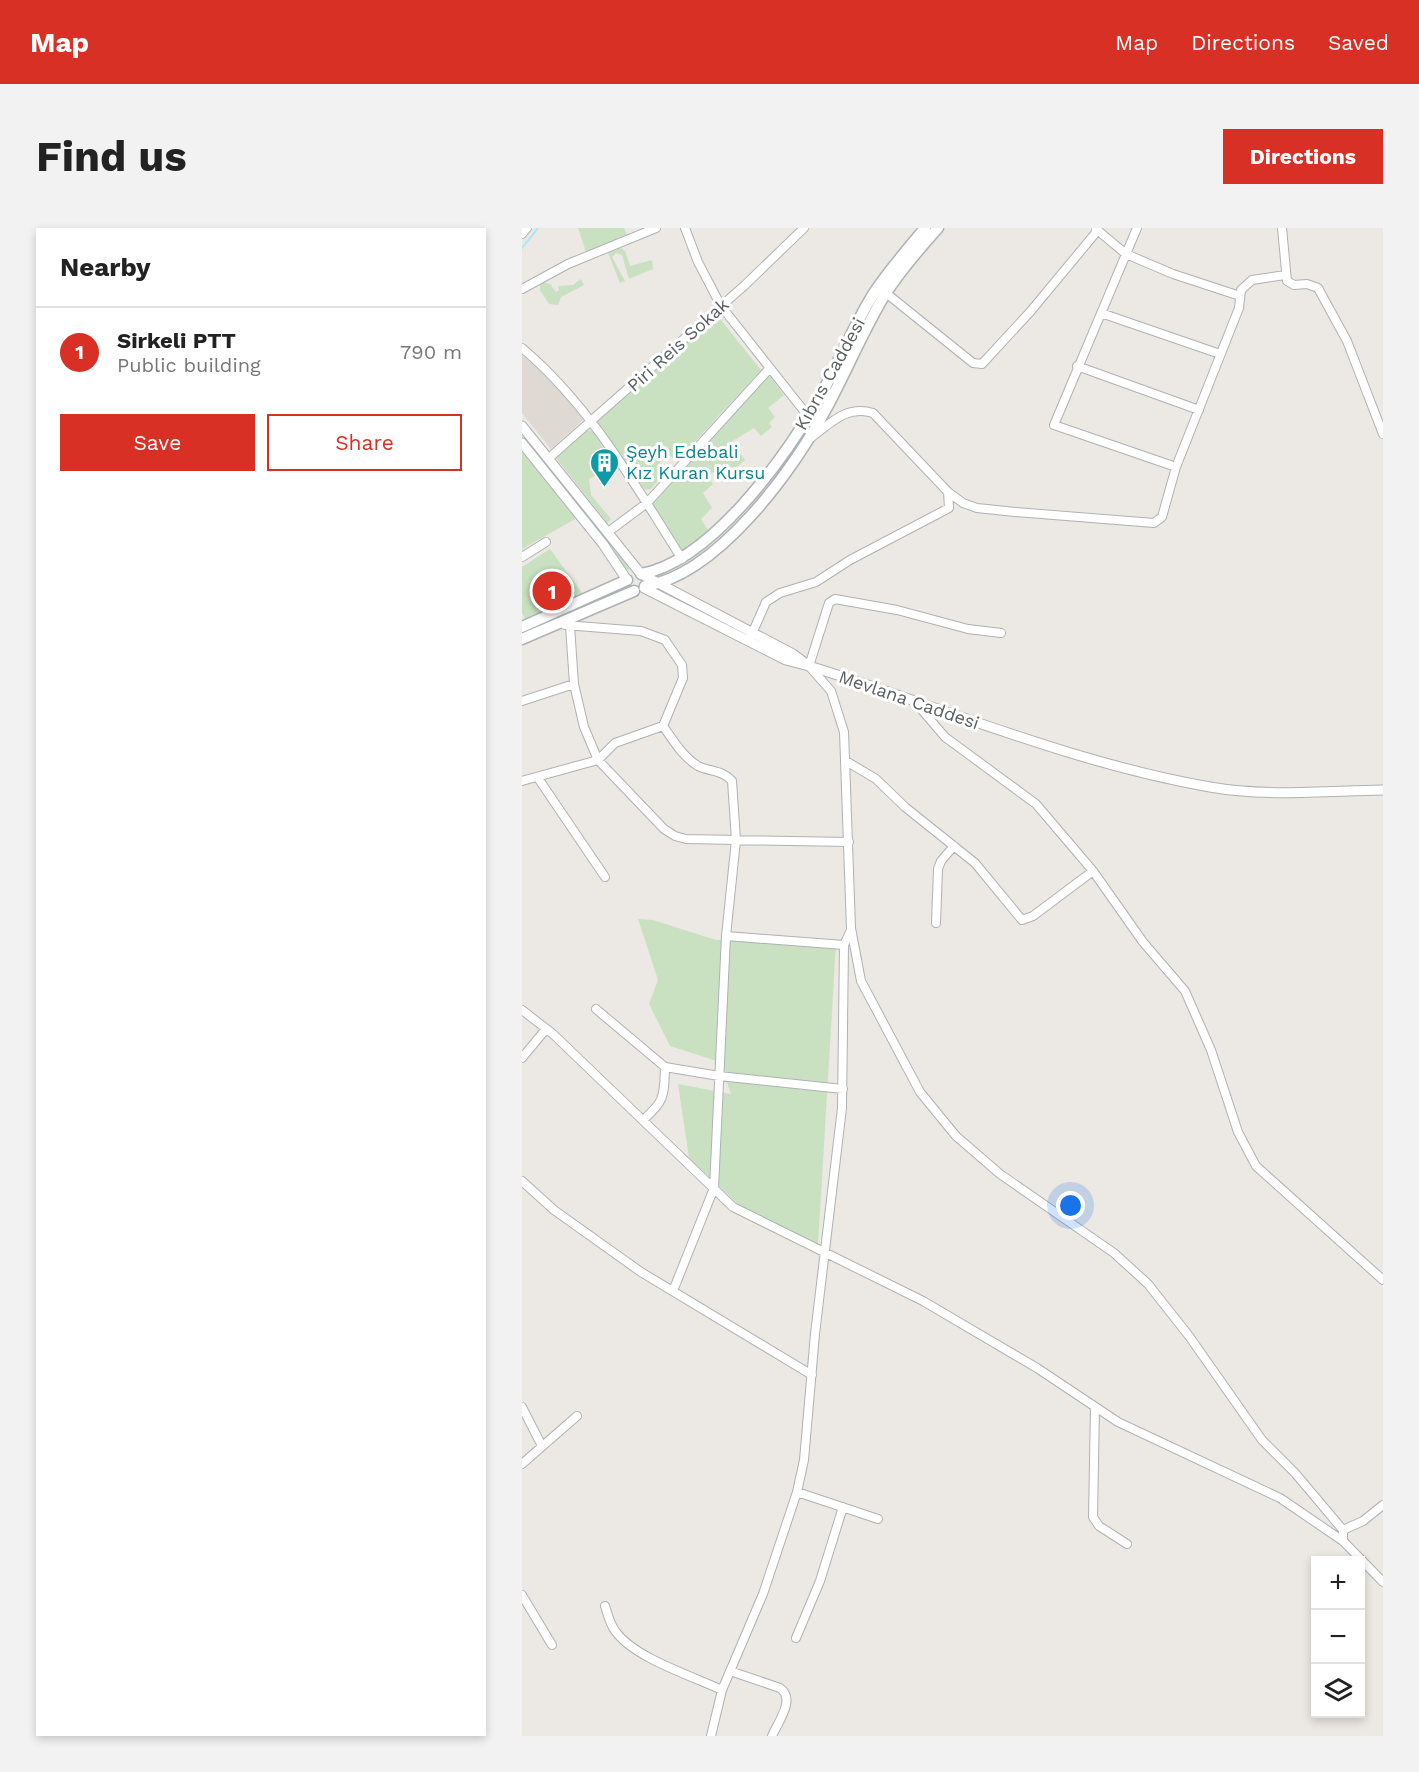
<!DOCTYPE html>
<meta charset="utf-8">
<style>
body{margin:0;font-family:"Work Sans",sans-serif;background:#f2f2f2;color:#222}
.controls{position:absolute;right:18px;bottom:18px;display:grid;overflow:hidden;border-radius:0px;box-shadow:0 3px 9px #0003}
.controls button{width:54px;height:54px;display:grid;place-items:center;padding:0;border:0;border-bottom:2px solid #e0e0e0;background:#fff;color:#222;font:30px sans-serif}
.you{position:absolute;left:549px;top:978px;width:21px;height:21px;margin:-15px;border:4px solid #fff;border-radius:50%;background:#1a73e8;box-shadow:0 0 0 9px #1a73e833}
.badge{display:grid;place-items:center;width:39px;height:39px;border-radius:50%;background:#d93025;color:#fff;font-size:20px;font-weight:700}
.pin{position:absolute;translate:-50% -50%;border:3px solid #fff;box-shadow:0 2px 6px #0006}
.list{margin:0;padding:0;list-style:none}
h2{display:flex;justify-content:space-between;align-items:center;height:78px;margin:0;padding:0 24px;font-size:26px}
h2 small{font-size:20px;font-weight:400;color:#767676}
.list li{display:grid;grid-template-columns:39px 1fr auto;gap:18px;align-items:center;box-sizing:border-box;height:90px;padding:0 24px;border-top:2px solid #e0e0e0}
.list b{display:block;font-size:22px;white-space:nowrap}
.list p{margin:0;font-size:20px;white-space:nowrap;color:#767676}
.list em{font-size:20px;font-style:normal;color:#767676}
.actions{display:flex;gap:12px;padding:18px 24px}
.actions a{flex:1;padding:14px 0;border:2px solid #d93025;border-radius:0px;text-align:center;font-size:21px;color:#d93025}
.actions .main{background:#d93025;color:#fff}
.icon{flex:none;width:33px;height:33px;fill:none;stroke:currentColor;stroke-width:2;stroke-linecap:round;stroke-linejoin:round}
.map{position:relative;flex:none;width:861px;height:1508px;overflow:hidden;border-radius:0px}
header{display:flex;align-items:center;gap:36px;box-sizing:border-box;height:84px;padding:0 30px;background:#d93025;color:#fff}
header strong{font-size:28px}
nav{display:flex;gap:33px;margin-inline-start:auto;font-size:21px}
.intro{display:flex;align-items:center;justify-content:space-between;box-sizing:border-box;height:144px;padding:0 36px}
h1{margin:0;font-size:42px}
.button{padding:15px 27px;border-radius:0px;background:#d93025;color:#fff;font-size:21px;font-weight:700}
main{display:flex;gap:36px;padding:0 36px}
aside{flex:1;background:#fff;border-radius:0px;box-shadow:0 3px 9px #0003}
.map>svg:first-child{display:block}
</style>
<header>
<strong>Map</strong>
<nav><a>Map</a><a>Directions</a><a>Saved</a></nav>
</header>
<div class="intro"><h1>Find us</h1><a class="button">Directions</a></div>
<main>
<aside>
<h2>Nearby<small></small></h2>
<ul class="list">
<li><span class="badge">1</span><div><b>Sirkeli PTT</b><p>Public building</p></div><em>790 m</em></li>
</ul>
<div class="actions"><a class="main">Save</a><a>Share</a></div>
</aside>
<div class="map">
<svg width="861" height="1508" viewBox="0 0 861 1508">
<rect width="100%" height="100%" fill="#ece8e3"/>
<path fill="#dfd9d4" d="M0,127L35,157L61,192L29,221L0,185Z"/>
<path fill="#c9e1c1" d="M56,0H102L105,7L64,24Z
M99,20L103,23L108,38L130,32L131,41L107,51L100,27L94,25L90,29L103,53L98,55L86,25Z
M59,51L62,57L39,69L36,77L27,76L18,62V55L21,54L28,56L34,64L37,62L36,58L51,57Z
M195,87L239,142L155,233L146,226L136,237L143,244L129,261L123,262L74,193Z
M247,147L262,167L246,180L253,189L247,195L250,199L239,208L232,200L209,214L223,232L206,247L198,238L186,249L191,256L181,265L190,280L179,291L186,302L160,324L128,276Z
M66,202L71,204L93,238L67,251L69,267L89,291L85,295L34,230Z
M0,205L109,340L104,343L90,321L0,209Z
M0,223L55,290L0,321Z
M28,321L61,366L4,392L0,385V339Z
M116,691L131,692L194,712L249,711L314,716L296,1018L218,978L167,930L156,856L209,866L198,834L148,818L127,776L136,752Z"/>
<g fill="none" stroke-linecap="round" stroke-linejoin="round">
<path stroke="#a8e8f6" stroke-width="2" d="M0,20L16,0"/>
<defs>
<path id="minor" d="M163,0L176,34L199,78L286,188
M615,0L532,197L654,239
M760,0L765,53L772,57L785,56L796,60L825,113L861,206
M574,1L604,26L651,46L718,68
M0,6L5,0
M0,61L46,36L134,0
M364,65L451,135L460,136L508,84L576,2
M579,85L698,126
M0,120C68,177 113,257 160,331
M555,138L677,182
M290,209C310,194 325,177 351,185L426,264L441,275L455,280L493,284L632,295L640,289L654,239L717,80L719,62L730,52L763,47
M27,230L223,57L282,0
M86,304L125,275L247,141
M0,329L24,314
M48,398L52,456L62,499L76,532L142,601L153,608L164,611L327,614
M479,405L446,401L375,382L313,371L307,375L287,438L309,463L322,504L329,700L339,753L398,864L434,908L478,946L592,1025L626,1056L667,1108L740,1212L773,1245L821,1302V1313
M229,408L244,374L258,365L294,354L328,332L427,280L426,264
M0,473L52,456
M394,475L423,509L514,576L571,643L621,714L663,763L689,822L716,904L734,938L861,1052
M141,498C151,512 161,529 176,538C188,544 201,542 210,553L214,612L204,708L192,960L151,1063
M324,533L354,551L383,579L453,635L500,692L511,688L571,643
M16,550L83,649
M0,553L76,532L93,515L141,498L161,450L160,437L143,412L119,403L43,397
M414,695L416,641L419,633L432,618
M204,708L322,717
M74,781L143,839L197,848L321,861
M0,782L31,806L211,979L401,1073L515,1140L596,1194L758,1270L821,1313L861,1354
M0,830L24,801
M121,892C143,873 142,868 143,839
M0,953L32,982L119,1044L290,1147
M0,1179L20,1218
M573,1179L571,1289L577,1298L605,1316
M0,1236L55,1188
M275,1264L356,1291
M821,1302L841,1293L861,1277
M0,1367L30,1417
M83,1378C86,1387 88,1397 94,1404C113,1430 170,1448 200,1462
M274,1410L298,1353L321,1279
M208,1443L258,1460C274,1471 256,1494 250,1508
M189,1508L200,1462L241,1366L275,1264L282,1232L293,1106L320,880L322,717L329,702"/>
<path id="tertiary" d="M0,198L119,346L271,426L287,438C420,479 550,535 688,559C744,569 804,563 861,562
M0,215L81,316L105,352
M122,360L264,432L287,438"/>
<path id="secondary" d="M119,346C188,334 261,232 295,174C315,139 330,100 352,65C367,42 386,21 403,0
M123,358C195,347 271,243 304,181C324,144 340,105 362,68C377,44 397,21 416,0
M0,399L105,352
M0,411L112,363"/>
</defs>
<use href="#minor" stroke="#aeb2b4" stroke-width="10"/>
<use href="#tertiary" stroke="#aeb2b4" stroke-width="11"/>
<use href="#secondary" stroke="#adb2b5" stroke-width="13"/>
<use href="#minor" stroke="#fff" stroke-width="8"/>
<use href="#tertiary" stroke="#fff" stroke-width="9"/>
<use href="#secondary" stroke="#fff" stroke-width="10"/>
</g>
<defs>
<symbol id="building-pin" viewBox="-11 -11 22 30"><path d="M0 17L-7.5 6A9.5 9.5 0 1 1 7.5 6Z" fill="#0f9aa8" stroke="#fff"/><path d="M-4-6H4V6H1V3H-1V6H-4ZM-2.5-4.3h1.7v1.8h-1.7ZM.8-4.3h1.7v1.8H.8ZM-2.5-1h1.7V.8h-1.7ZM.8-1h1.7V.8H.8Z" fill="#fff"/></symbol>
</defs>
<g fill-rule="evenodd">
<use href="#building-pin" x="66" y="218" width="33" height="45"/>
</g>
<g text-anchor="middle" stroke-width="6" stroke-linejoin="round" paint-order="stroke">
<g font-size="18" fill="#5b6062" stroke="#fff">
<text transform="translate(156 117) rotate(-42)" y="6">Piri Reis Sokak</text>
<text transform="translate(308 146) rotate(-61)" y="6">Kıbrıs Caddesi</text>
<text transform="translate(387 472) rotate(19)" y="6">Mevlana Caddesi</text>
</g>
<g font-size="18" fill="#0d838f" stroke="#fff" text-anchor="start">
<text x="104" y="230">Şeyh Edebali<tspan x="104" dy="21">Kız Kuran Kursu</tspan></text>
</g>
</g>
</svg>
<div class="controls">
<button>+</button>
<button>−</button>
<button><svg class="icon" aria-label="layers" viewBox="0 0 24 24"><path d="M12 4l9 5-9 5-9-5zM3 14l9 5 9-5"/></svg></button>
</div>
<div class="you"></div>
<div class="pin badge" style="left:30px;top:363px">1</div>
</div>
</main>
